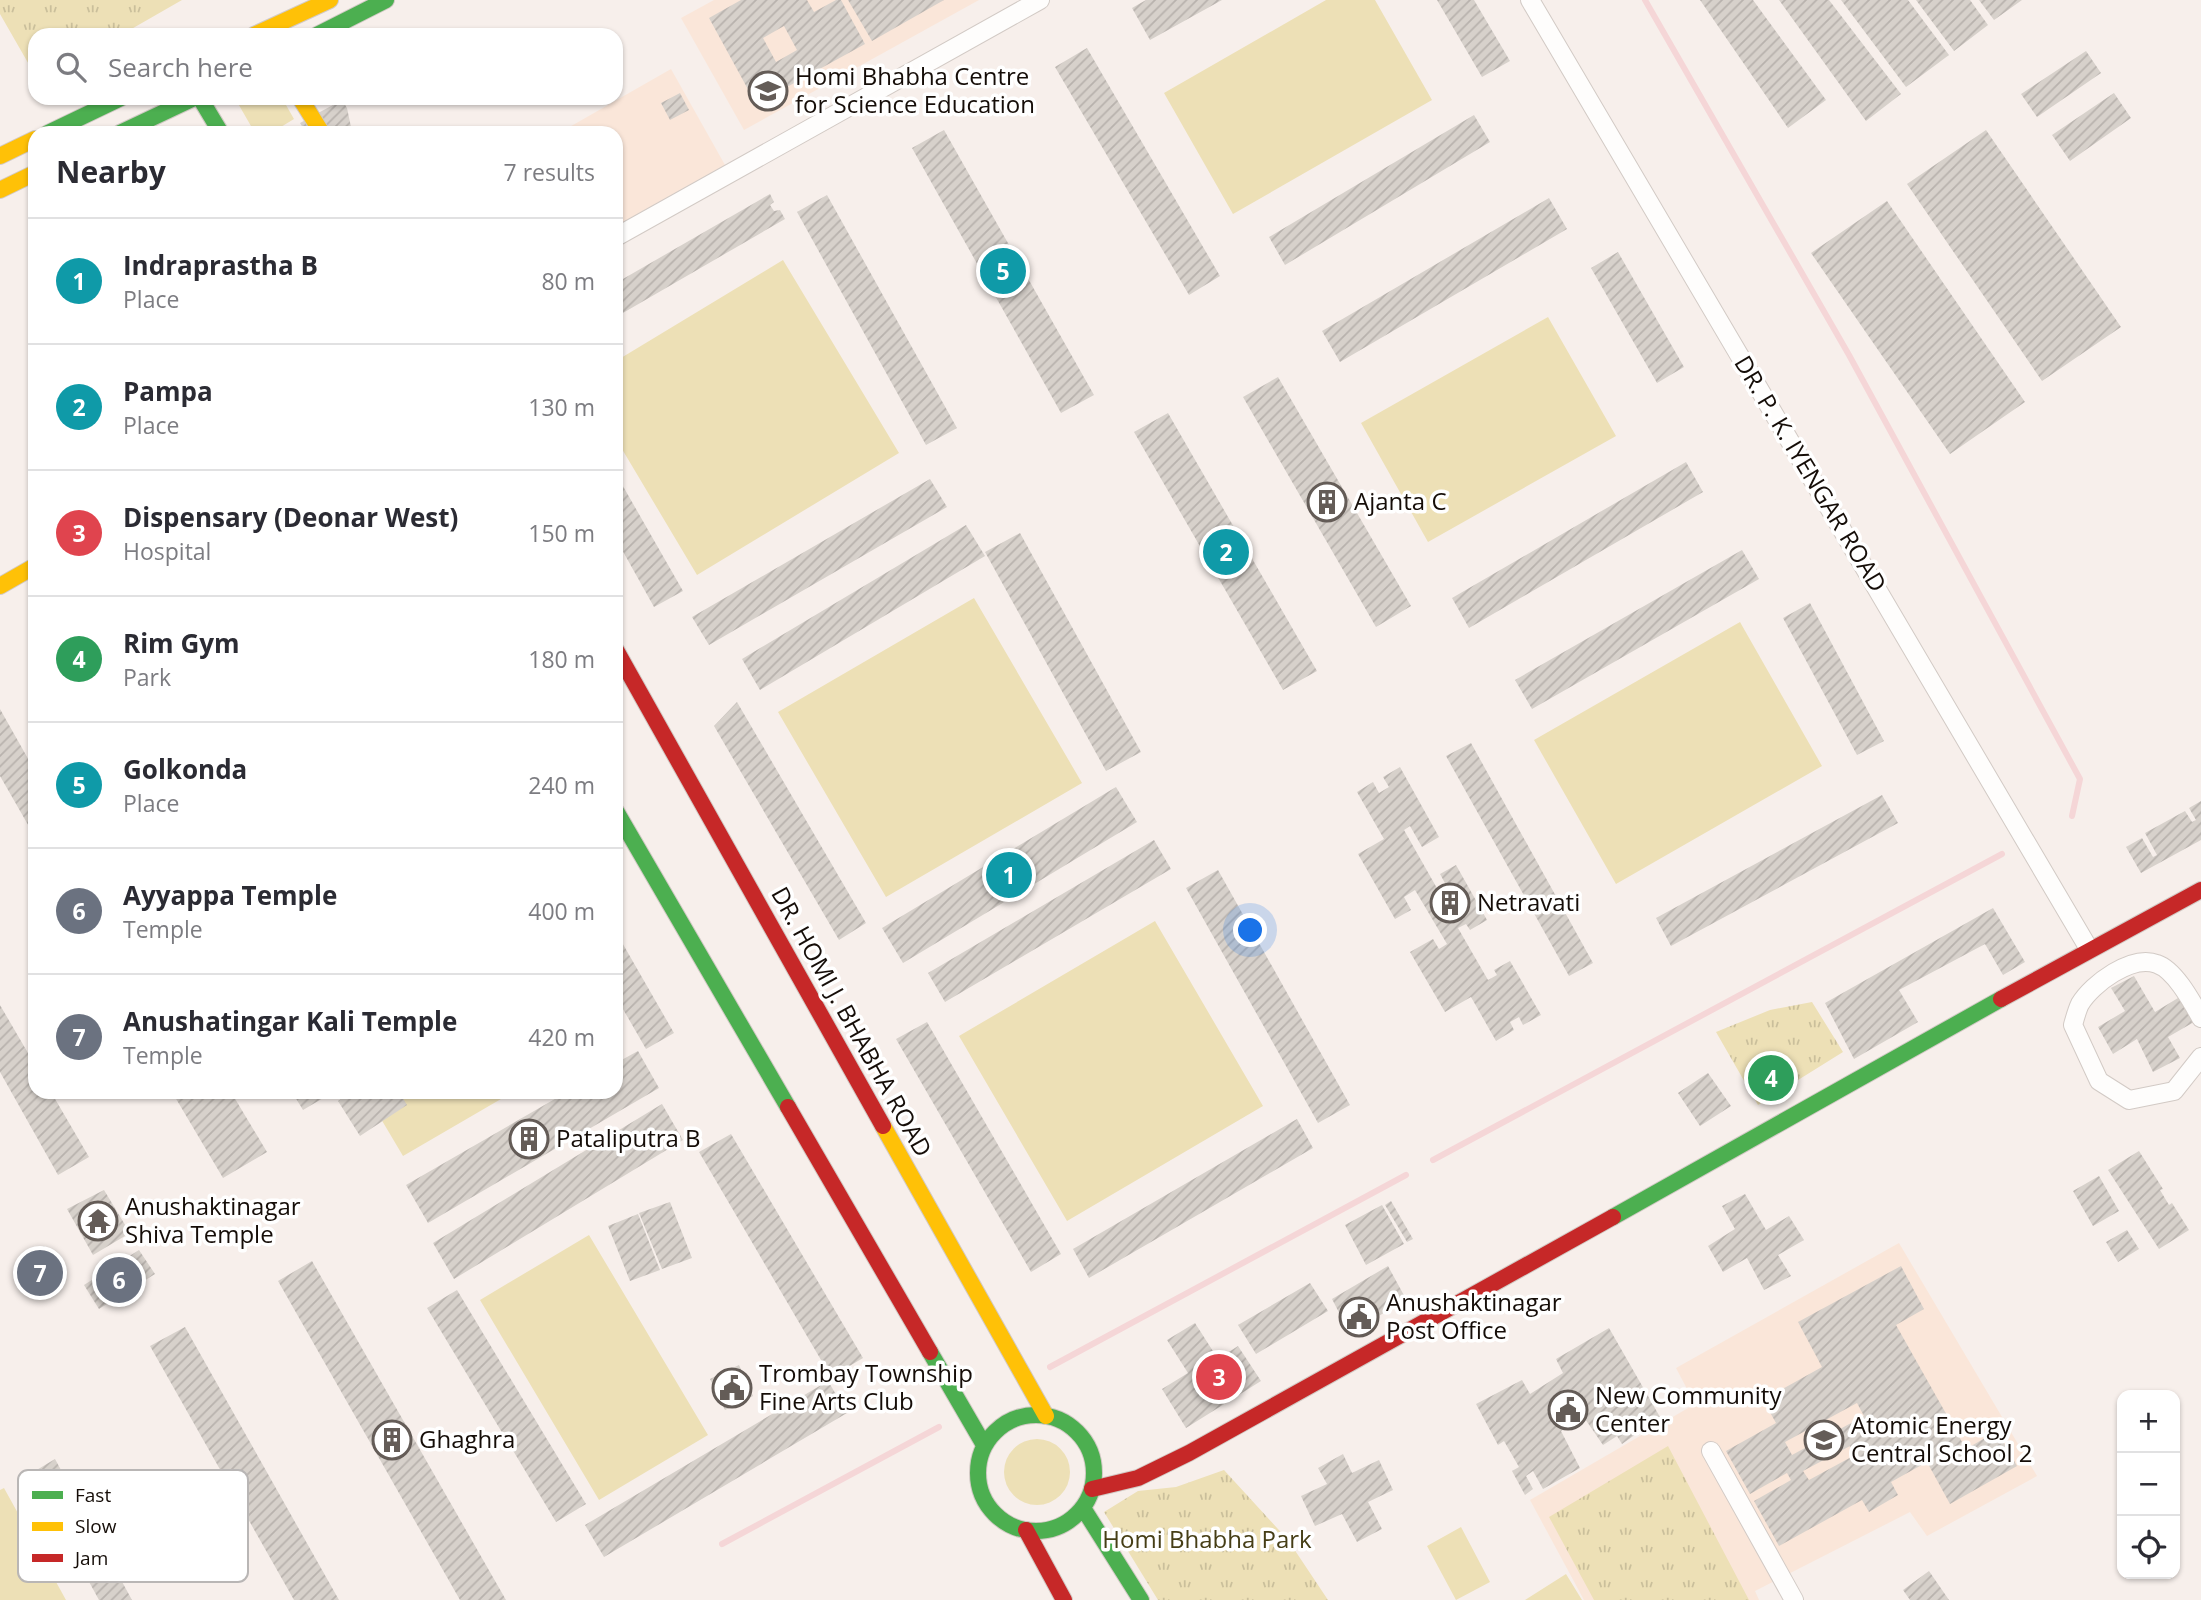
<!DOCTYPE html>
<meta charset="utf-8">
<style>
body{margin:0;font-family:"Open Sans",sans-serif;background:#f7f7f7;color:#2b2b33}
.controls{position:absolute;right:21px;bottom:21px;display:grid;overflow:hidden;border-radius:14px;box-shadow:0 2px 5px #0004}
.controls button{width:63px;height:63px;display:grid;place-items:center;padding:0;border:0;border-bottom:2px solid #e1e1e2;background:#fff;color:#2b2b33;font:35px sans-serif}
.you{position:absolute;left:1251px;top:931px;width:24px;height:24px;margin:-18px;border:5px solid #fff;border-radius:50%;background:#1a73e8;box-shadow:0 0 0 10px #1a73e833}
.badge{display:grid;place-items:center;width:46px;height:46px;border-radius:50%;background:#db2777;color:#fff;font-size:23px;font-weight:700}
.pin{position:absolute;translate:-50% -50%;border:4px solid #fff;box-shadow:0 2px 7px #0006}
.list{margin:0;padding:0;list-style:none}
h2{display:flex;justify-content:space-between;align-items:center;height:91px;margin:0;padding:0 28px;font-size:30px}
h2 small{font-size:23px;font-weight:400;color:#7c7c81}
.list li{display:grid;grid-template-columns:46px 1fr auto;gap:21px;align-items:center;box-sizing:border-box;height:126px;padding:0 28px;border-top:2px solid #e1e1e2}
.list b{display:block;font-size:26px;white-space:nowrap}
.list p{margin:0;font-size:23px;white-space:nowrap;color:#7c7c81}
.list em{font-size:23px;font-style:normal;color:#7c7c81}
.icon{flex:none;width:38px;height:38px;fill:none;stroke:currentColor;stroke-width:2;stroke-linecap:round;stroke-linejoin:round}
.map{position:relative;flex:none;width:2201px;height:1600px;overflow:hidden}
.search{position:absolute;background:#fff;box-shadow:0 2px 5px #0004;left:28px;top:28px;width:595px;height:77px;display:flex;align-items:center;gap:18px;box-sizing:border-box;padding:0 24px;border-radius:21px;color:#7c7c81;font-size:26px}
.panel{position:absolute;background:#fff;box-shadow:0 2px 5px #0004;left:28px;top:126px;width:595px;height:973px;border-radius:21px}
.map>svg:first-child{display:block}
</style>
<div class="map">
<svg width="2201" height="1600" viewBox="0 0 2201 1600">
<defs>
<pattern id="park-tufts" width="24" height="20" patternUnits="userSpaceOnUse" patternTransform="scale(1.75)"><rect width="24" height="20" fill="#ede0b6"/><path d="M3 7l-1-3M5 7V3M7 7l1-3M15 17l-1-3M17 17v-4M19 17l1-3" fill="none" stroke="#cabf9b"/></pattern>
<pattern id="building-hatch" width="6" height="6" patternUnits="userSpaceOnUse" patternTransform="scale(1.75)"><rect width="6" height="6" fill="#d7d1cb"/><path d="M-1 1l2-2M0 6l6-6M5 7l2-2" fill="none" stroke="#b8b2ad"/></pattern>
</defs>
<rect width="100%" height="100%" fill="#f7efeb"/>
<path fill="#fae6d9" d="M714,0H979L744,130L681,18Z
M671,69L725,165L616,226V133H559Z
M1899,1243L2037,1476L1927,1536L1910,1512L1755,1591L1759,1600H1584L1530,1500L1695,1404L1676,1368Z"/>
<path fill="#ede0b6" d="M1326,0H1375L1432,100L1233,214L1164,93Z
M239,98H282L294,119L271,133H255L236,100Z
M783,260L899,453L697,575L616,439V361Z
M1548,317L1616,436L1428,542L1361,423Z
M974,598L1082,783L886,897L778,712Z
M1740,622L1822,766L1616,884L1534,740Z
M1155,921L1263,1106L1067,1221L959,1036Z
M365,1092H513L403,1156Z
M589,1235L708,1435L599,1500L480,1300Z
M1004 1472a33 33 0 1 1 66 0a33 33 0 1 1-66 0Z
M4,1488L66,1600H0V1490Z
M1461,1527L1490,1582L1456,1600L1427,1546Z
M1566,1574L1582,1600H1525Z"/>
<path fill="url(#park-tufts)" d="M0,0H182L121,35H35V75L0,14Z
M1812,1002L1843,1052L1758,1105L1716,1032L1770,1010Z
M1668,1446L1749,1600H1594L1549,1517Z
M1224,1470L1288,1540L1328,1600H1158L1104,1512L1138,1491L1176,1487Z"/>
<g fill="none" stroke-linecap="round" stroke-linejoin="round">
<path stroke="#f5d6d7" stroke-width="6" d="M1645,0L1849,355L2080,779L2072,816
M1433,1160L2002,854
M1050,1367L1406,1175
M722,1544L939,1427"/>
</g>
<path fill="url(#building-hatch)" fill-rule="evenodd" d="M741,0H807L814,12L836,0H841L865,44L756,104L709,18ZM784,26L797,50L776,62L763,38Z
M848,0H944L872,41Z
M1146,0H1222L1150,40L1132,8Z
M1437,0H1474L1510,61L1482,77Z
M1700,0H1753L1826,100L1788,128Z
M1779,0H1829L1901,94L1866,121Z
M1841,0H1908L1949,55L1906,87Z
M1916,0H1970L1988,25L1954,51Z
M1979,0H2022L1994,20Z
M1087,48L1220,276L1189,295L1055,67Z
M2086,51L2101,73L2037,117L2021,94Z
M680,93L689,110L670,120L661,103Z
M2114,93L2131,118L2070,161L2052,135Z
M342,100L347,108L351,127L341,133H306L300,123Z
M1474,115L1490,142L1285,265L1269,237Z
M944,130L1094,395L1061,413L912,148Z
M1986,130L2121,327L2042,381L1907,184Z
M770,194L774,202L770,205L774,211L780,210L785,219L616,317V283Z
M827,195L957,428L926,445L797,212Z
M1549,198L1567,229L1340,362L1322,331Z
M1887,201L2025,402L1950,454L1811,253Z
M1618,252L1684,367L1657,383L1591,268Z
M1278,377L1411,606L1376,627L1243,397Z
M1168,413L1317,671L1283,690L1134,432Z
M1686,462L1703,492L1469,628L1452,598Z
M616,474L683,591L654,607L616,539Z
M930,479L947,507L709,645L692,617Z
M966,525L985,556L760,690L742,659Z
M1020,533L1141,752L1106,771L985,552Z
M1742,550L1759,579L1532,709L1515,680Z
M1810,603L1884,741L1857,755L1783,618Z
M737,702L866,923L839,940L714,726Z
M0,709L35,771V837L0,776Z
M1471,743L1593,963L1569,976L1446,756Z
M1400,767L1439,837L1422,847L1410,826L1404,830L1438,890L1446,885L1440,874L1456,865L1487,920L1470,930L1466,924L1458,928L1488,980L1497,975L1494,970L1510,961L1541,1015L1523,1025L1519,1017L1510,1022L1514,1030L1496,1041L1471,997L1445,1012L1410,952L1433,939L1439,949L1447,944L1415,890L1404,897L1411,910L1395,919L1358,854L1384,839L1357,792L1373,782L1379,793L1389,787L1383,777Z
M1116,787L1137,822L903,963L882,928Z
M1882,795L1898,823L1671,946L1656,918Z
M2201,801V840L2141,873L2126,847L2142,838L2153,857L2157,855L2145,833L2185,811L2192,822L2196,820L2189,808Z
M1154,840L1171,869L945,1002L928,973Z
M1218,870L1350,1105L1318,1123L1186,888Z
M1993,908L2025,962L2003,975L1985,944L1899,990L1918,1022L1854,1059L1825,1003Z
M616,932L674,1033L646,1049L616,997Z
M2134,976L2155,1012L2178,998L2194,1022L2168,1037L2180,1058L2153,1072L2137,1039L2113,1054L2098,1027L2125,1011L2111,988Z
M0,1005L35,1065V1092H51L89,1157L58,1175L0,1072Z
M927,1022L1061,1254L1031,1272L896,1039Z
M638,1051L659,1088L428,1223L406,1185L567,1092H616V1063Z
M1708,1073L1731,1106L1700,1126L1678,1093Z
M172,1092H231L267,1152L223,1178Z
M292,1092H329L330,1094L303,1110Z
M351,1092H399L407,1105L360,1136L338,1101Z
M662,1104L683,1140L454,1279L433,1243Z
M1297,1119L1313,1148L1089,1278L1073,1249Z
M731,1134L863,1358L831,1377L699,1152Z
M2139,1151L2163,1189L2160,1190L2169,1205L2172,1203L2189,1230L2159,1249L2108,1170Z
M2099,1176L2119,1211L2093,1226L2073,1191Z
M104,1190L130,1233L93,1255L67,1209Z
M1745,1194L1766,1230L1789,1216L1804,1240L1778,1255L1791,1276L1764,1290L1747,1258L1723,1272L1708,1246L1735,1229L1722,1206Z
M1391,1201L1413,1239L1407,1242L1385,1205Z
M670,1202L692,1258L662,1269L639,1213Z
M1382,1205L1404,1244L1366,1265L1345,1225Z
M638,1214L660,1270L630,1281L608,1226Z
M2127,1230L2139,1249L2118,1262L2106,1242Z
M44,1246L65,1282L36,1299L16,1264Z
M139,1250L155,1274L99,1309L84,1285Z
M312,1261L506,1600H460L278,1281Z
M1388,1266L1406,1299L1350,1334L1332,1299Z
M1901,1266L1924,1309L1896,1325L1966,1449L1997,1431L2017,1466L1950,1504L1927,1462L1891,1482L1898,1495L1869,1512L1862,1500L1779,1546L1754,1501L1791,1480L1787,1473L1750,1494L1726,1451L1776,1423L1763,1400L1822,1367L1798,1322ZM1857,1403L1864,1416L1792,1455L1785,1442ZM1850,1446L1855,1455L1809,1480L1803,1471Z
M1310,1283L1328,1311L1256,1354L1238,1325Z
M457,1290L586,1504L556,1522L427,1308Z
M1195,1323L1218,1359L1238,1346L1261,1381L1186,1428L1162,1389L1188,1373L1167,1340Z
M185,1327L339,1600H294L150,1346Z
M1609,1328L1660,1417L1622,1444L1617,1436L1603,1445L1583,1416L1561,1431L1580,1468L1543,1489L1533,1471L1526,1476L1533,1489L1525,1495L1512,1471L1519,1467L1504,1441L1498,1445L1476,1404L1522,1380L1530,1394L1563,1373L1556,1359Z
M739,1365L753,1396L725,1410L710,1379Z
M828,1381L847,1413L604,1557L585,1525Z
M1343,1454L1352,1473L1379,1460L1393,1490L1368,1502L1382,1529L1357,1542L1342,1514L1315,1526L1301,1496L1327,1484L1318,1468Z
M55,1459L132,1600H99L30,1474Z
M1929,1571L1949,1600H1910L1903,1590Z"/>
<g fill="none" stroke-linecap="round" stroke-linejoin="round">
<defs>
<path id="street" d="M1530,0L2089,949
M616,237L1040,0
M2201,1018C2192,1002 2175,970 2157,964C2132,954 2092,984 2080,1004C2077,1010 2075,1018 2073,1025L2099,1081L2129,1100L2174,1091L2201,1057
M1711,1451L1794,1600"/>
<path id="fast" d="M317,35L386,0
M200,98L221,133
M48,133L121,98
M120,133L194,98
M616,811L788,1107
M1613,1217L2001,999
M930,1352L984,1445
M978 1473a58 58 0 1 1 116 0a58 58 0 1 1-116 0Z
M1083,1508L1141,1600"/>
<path id="slow" d="M254,35L330,0
M300,98L322,133
M0,156L35,139
M0,190L35,173
M0,586L35,566
M883,1126L1046,1416"/>
<path id="jam" d="M616,650L883,1126
M2001,999L2201,890
M788,1107L930,1352
M1092,1489L1138,1478L1189,1453L1613,1217
M1026,1530L1064,1600"/>
</defs>
<use href="#street" stroke="#d2cac5" stroke-width="20"/>
<use href="#fast" stroke="#d2cac5" stroke-width="18"/>
<use href="#slow" stroke="#d2cac5" stroke-width="18"/>
<use href="#jam" stroke="#d2cac5" stroke-width="18"/>
<use href="#street" stroke="#fefdfc" stroke-width="18"/>
<use href="#fast" stroke="#4caf50" stroke-width="16"/>
<use href="#slow" stroke="#ffc107" stroke-width="16"/>
<use href="#jam" stroke="#c62828" stroke-width="16"/>
</g>
<defs>
<symbol id="university-ring" viewBox="-11 -11 22 22"><circle r="9.5" fill="#fff" stroke="#645c57" stroke-width="1.5"/><path d="M0-5L7-2L0 1L-7-2ZM-4 1L0 2.5L4 1V4Q0 6-4 4Z" fill="#645c57"/></symbol>
<symbol id="building-ring" viewBox="-11 -11 22 22"><circle r="9.5" fill="#fff" stroke="#645c57" stroke-width="1.5"/><path d="M-4-6H4V6H1V3H-1V6H-4ZM-2.5-4.3h1.7v1.8h-1.7ZM.8-4.3h1.7v1.8H.8ZM-2.5-1h1.7V.8h-1.7ZM.8-1h1.7V.8H.8Z" fill="#645c57"/></symbol>
<symbol id="temple-ring" viewBox="-11 -11 22 22"><circle r="9.5" fill="#fff" stroke="#645c57" stroke-width="1.5"/><path d="M0-6L5-2H3V0L6.5 2.5H4V6H1.5V3h-3V6H-4V2.5H-6.5L-3 0V-2H-5Z" fill="#645c57"/></symbol>
<symbol id="civic-ring" viewBox="-11 -11 22 22"><circle r="9.5" fill="#fff" stroke="#645c57" stroke-width="1.5"/><path d="M-.6-6.5H3V-4.5H.6V-3L4-1V1h2V6H-6V1h2V-1L-.6-3ZM-1.2 2.5V6h2.4V2.5Z" fill="#645c57"/></symbol>
<symbol id="school-ring" viewBox="-11 -11 22 22"><circle r="9.5" fill="#fff" stroke="#645c57" stroke-width="1.5"/><path d="M0-5L7-2L0 1L-7-2ZM-4 1L0 2.5L4 1V4Q0 6-4 4Z" fill="#645c57"/></symbol>
</defs>
<g fill-rule="evenodd">
<use href="#university-ring" x="746" y="69" width="44" height="44"/>
<use href="#building-ring" x="1305" y="480" width="44" height="44"/>
<use href="#building-ring" x="1428" y="881" width="44" height="44"/>
<use href="#building-ring" x="507" y="1117" width="44" height="44"/>
<use href="#temple-ring" x="76" y="1199" width="44" height="44"/>
<use href="#civic-ring" x="1337" y="1295" width="44" height="44"/>
<use href="#civic-ring" x="710" y="1366" width="44" height="44"/>
<use href="#civic-ring" x="1546" y="1388" width="44" height="44"/>
<use href="#building-ring" x="370" y="1418" width="44" height="44"/>
<use href="#school-ring" x="1802" y="1418" width="44" height="44"/>
</g>
<g text-anchor="middle" stroke-width="7" stroke-linejoin="round" paint-order="stroke">
<g font-size="24" fill="#150d08" stroke="#fff" text-anchor="start">
<text x="795" y="85">Homi Bhabha Centre<tspan x="795" dy="28">for Science Education</tspan></text>
<text x="1354" y="510">Ajanta C</text>
<text x="1477" y="911">Netravati</text>
<text x="556" y="1147">Pataliputra B</text>
<text x="125" y="1215">Anushaktinagar<tspan x="125" dy="28">Shiva Temple</tspan></text>
<text x="1386" y="1311">Anushaktinagar<tspan x="1386" dy="28">Post Office</tspan></text>
<text x="759" y="1382">Trombay Township<tspan x="759" dy="28">Fine Arts Club</tspan></text>
<text x="1595" y="1404">New Community<tspan x="1595" dy="28">Center</tspan></text>
<text x="1851" y="1434">Atomic Energy<tspan x="1851" dy="28">Central School 2</tspan></text>
<text x="419" y="1448">Ghaghra</text>
</g>
<g font-size="24" fill="#150d08" stroke="#fff">
<text transform="translate(1810 474) rotate(59)" y="8">DR. P. K. IYENGAR ROAD</text>
<text transform="translate(851 1022) rotate(61)" y="8">DR. HOMI J. BHABHA ROAD</text>
</g>
<g font-size="24" fill="#463e16" stroke="#fff">
<text x="1207" y="1548">Homi Bhabha Park</text>
</g>
</g>
<rect x="18" y="1470" width="230" height="112" rx="10" fill="#fff" stroke="#b9b6b5" stroke-width="2"/>
<rect x="32" y="1491" width="31" height="8" fill="#4caf50"/>
<rect x="32" y="1522" width="31" height="9" fill="#ffc107"/>
<rect x="32" y="1554" width="31" height="8" fill="#c62828"/>
<g font-size="19" fill="#150d08">
<text x="75" y="1502">Fast</text>
<text x="75" y="1533">Slow</text>
<text x="75" y="1565">Jam</text>
</g>
</svg>
<div class="controls">
<button>+</button>
<button>−</button>
<button><svg class="icon" aria-label="locate" viewBox="0 0 24 24"><circle cx="12" cy="12" r="6"/><path d="M12 2v4M12 18v4M2 12h4M18 12h4"/></svg></button>
</div>
<div class="you"></div>
<div class="pin badge" style="left:1009px;top:875px;background:#0f9aa8">1</div>
<div class="pin badge" style="left:1226px;top:552px;background:#0f9aa8">2</div>
<div class="pin badge" style="left:1219px;top:1377px;background:#e0444e">3</div>
<div class="pin badge" style="left:1771px;top:1078px;background:#2e9e5b">4</div>
<div class="pin badge" style="left:1003px;top:271px;background:#0f9aa8">5</div>
<div class="pin badge" style="left:119px;top:1280px;background:#6b7280">6</div>
<div class="pin badge" style="left:40px;top:1273px;background:#6b7280">7</div>
<div class="search"><svg class="icon" aria-label="search" viewBox="0 0 24 24"><circle cx="10" cy="10" r="6"/><path d="M15 15l6 6"/></svg>Search here</div>
<section class="panel">
<h2>Nearby<small>7 results</small></h2>
<ul class="list">
<li><span class="badge" style="background:#0f9aa8">1</span><div><b>Indraprastha B</b><p>Place</p></div><em>80 m</em></li>
<li><span class="badge" style="background:#0f9aa8">2</span><div><b>Pampa</b><p>Place</p></div><em>130 m</em></li>
<li><span class="badge" style="background:#e0444e">3</span><div><b>Dispensary (Deonar West)</b><p>Hospital</p></div><em>150 m</em></li>
<li><span class="badge" style="background:#2e9e5b">4</span><div><b>Rim Gym</b><p>Park</p></div><em>180 m</em></li>
<li><span class="badge" style="background:#0f9aa8">5</span><div><b>Golkonda</b><p>Place</p></div><em>240 m</em></li>
<li><span class="badge" style="background:#6b7280">6</span><div><b>Ayyappa Temple</b><p>Temple</p></div><em>400 m</em></li>
<li><span class="badge" style="background:#6b7280">7</span><div><b>Anushatingar Kali Temple</b><p>Temple</p></div><em>420 m</em></li>
</ul>
</section>
</div>
